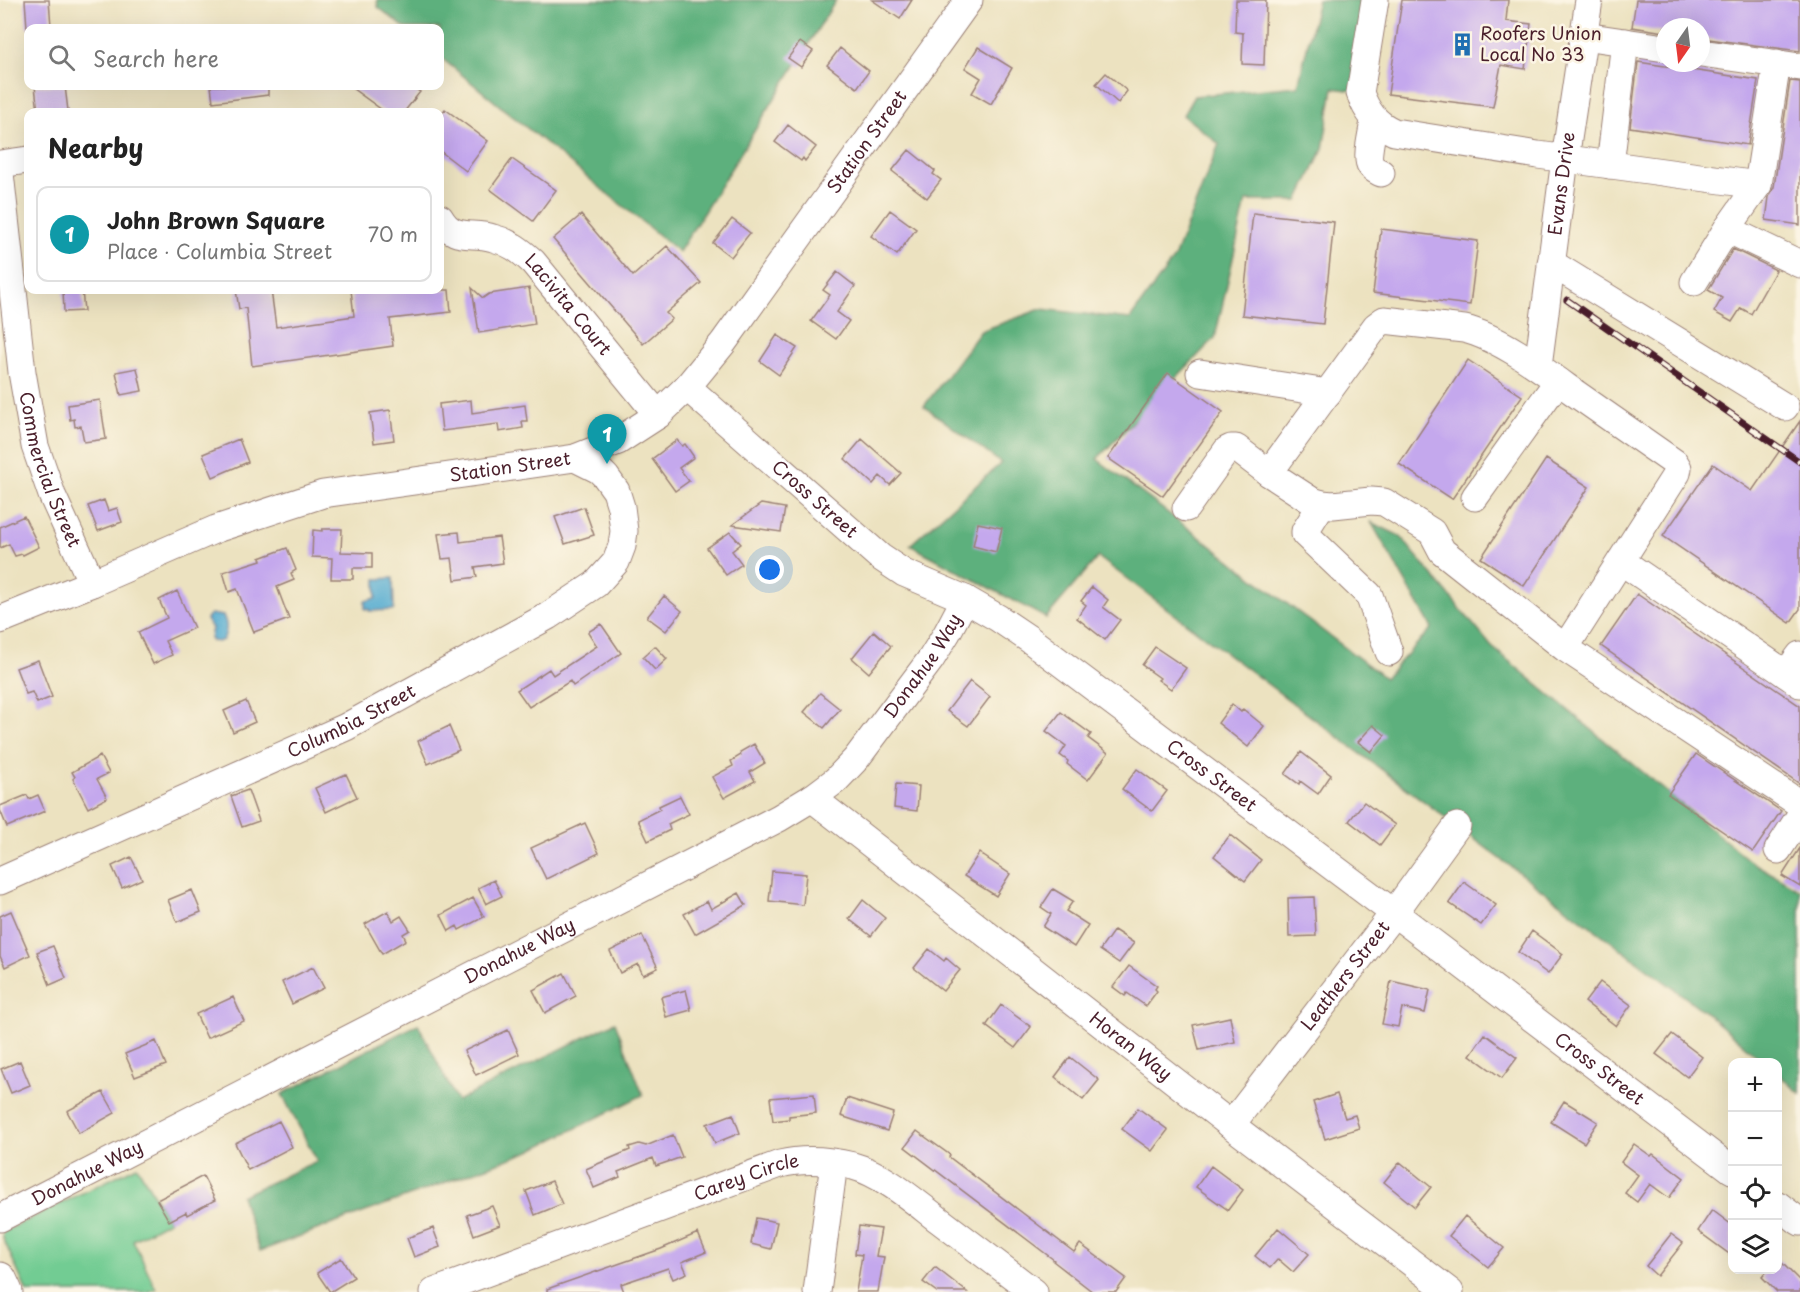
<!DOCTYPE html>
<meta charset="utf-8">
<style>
body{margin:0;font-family:"Playpen Sans",sans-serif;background:#f6f6f6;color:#222}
.controls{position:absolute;right:18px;bottom:18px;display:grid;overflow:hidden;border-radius:12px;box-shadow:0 6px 24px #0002}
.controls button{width:54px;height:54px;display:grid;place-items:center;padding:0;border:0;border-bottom:2px solid #e0e0e0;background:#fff;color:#222;font:30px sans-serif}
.compass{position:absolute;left:1656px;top:18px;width:54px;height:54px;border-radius:50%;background:#fff;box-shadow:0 6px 24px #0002;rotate:194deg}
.you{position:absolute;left:770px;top:570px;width:21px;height:21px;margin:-15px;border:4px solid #fff;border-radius:50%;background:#1a73e8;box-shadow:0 0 0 9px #1a73e833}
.badge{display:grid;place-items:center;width:39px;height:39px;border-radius:50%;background:#ea580c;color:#fff;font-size:20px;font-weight:700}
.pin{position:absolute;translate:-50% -50px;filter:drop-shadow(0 2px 3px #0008)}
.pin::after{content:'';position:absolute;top:32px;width:21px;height:18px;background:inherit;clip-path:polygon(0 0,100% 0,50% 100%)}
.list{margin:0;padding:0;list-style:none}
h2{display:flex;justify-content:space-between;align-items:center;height:78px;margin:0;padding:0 24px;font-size:26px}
h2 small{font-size:20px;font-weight:400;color:#767676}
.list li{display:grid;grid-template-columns:39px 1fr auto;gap:18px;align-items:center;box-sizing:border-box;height:96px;margin:0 12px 12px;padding:0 12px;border:2px solid #e0e0e0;border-radius:12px}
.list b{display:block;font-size:22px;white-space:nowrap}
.list p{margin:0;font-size:20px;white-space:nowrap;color:#767676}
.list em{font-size:20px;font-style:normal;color:#767676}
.icon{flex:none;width:33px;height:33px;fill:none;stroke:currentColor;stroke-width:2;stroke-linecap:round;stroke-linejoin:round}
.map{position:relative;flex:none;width:1800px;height:1292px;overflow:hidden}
.search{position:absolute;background:#fff;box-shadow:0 6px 24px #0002;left:24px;top:24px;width:420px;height:66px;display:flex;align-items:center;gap:15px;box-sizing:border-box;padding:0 21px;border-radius:12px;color:#767676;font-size:22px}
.panel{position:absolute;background:#fff;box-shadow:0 6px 24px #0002;left:24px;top:108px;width:420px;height:186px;border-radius:12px}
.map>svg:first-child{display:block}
</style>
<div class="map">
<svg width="1800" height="1292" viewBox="0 0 1800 1292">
<rect width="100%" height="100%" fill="#fcf5e5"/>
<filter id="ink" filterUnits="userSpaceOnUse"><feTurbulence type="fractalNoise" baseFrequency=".0167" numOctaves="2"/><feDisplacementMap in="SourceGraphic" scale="12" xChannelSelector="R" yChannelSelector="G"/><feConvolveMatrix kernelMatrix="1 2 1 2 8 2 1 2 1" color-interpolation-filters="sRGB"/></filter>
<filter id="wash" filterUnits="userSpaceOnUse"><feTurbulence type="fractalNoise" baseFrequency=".008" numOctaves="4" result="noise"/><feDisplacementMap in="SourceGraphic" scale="24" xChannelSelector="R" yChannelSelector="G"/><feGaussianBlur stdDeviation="1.35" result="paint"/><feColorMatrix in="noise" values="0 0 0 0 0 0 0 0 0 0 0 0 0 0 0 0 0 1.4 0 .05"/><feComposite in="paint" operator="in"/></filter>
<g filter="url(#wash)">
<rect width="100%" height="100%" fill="#ece2c0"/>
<path fill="#72cc93" stroke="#5e765f" stroke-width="1.5" d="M137,1166L169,1221L133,1240L156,1289L147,1292H27L3,1238V1232Z"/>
<path fill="#5db07d" stroke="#546854" stroke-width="1.5" d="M377,0H836L679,252L440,57V28H405L378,7Z
M1318,0H1368L1354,91L1333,88L1323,149L1298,201H1246L1215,338L1097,459L1385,678L1432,628L1371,522L1400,536L1492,647L1750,861L1800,890V1093L1778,1074V1062H1764L1705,1012L1098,557L1046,618L910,545L1001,463L924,406L981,331L1041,309L1130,319L1174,258L1219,144L1183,115L1194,96L1298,86Z
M615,1022L643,1095L530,1151L260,1251L241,1196L317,1161L282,1094L418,1024L457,1101Z"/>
<path fill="#53abd0" stroke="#4e657e" stroke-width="1.5" d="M393,578L394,610L369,611V609H365V601L376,598V579Z
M211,614L223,616C228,624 227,632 223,640L218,642L212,641L210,639L212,628L206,620L207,617Z"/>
<g id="blocks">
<path fill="#c4a8ed" d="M25,0H49L51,26L27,28Z
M872,0H912L900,19Z
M1236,0H1266L1264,65L1242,64L1243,33L1235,32Z
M1402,0H1508L1506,21L1531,24L1525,69L1501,65L1493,107L1388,94Z
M1636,0H1800V51L1701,38V27H1665V32L1632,27Z
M800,42L813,51L801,67L788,58Z
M978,47L1012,68L991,104L972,93L981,78L965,68Z
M840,48L869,71L857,88L827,65Z
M1638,62L1758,80L1748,145L1630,127Z
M1106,73L1127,91L1118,103L1096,84Z
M1790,81L1800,82V225L1766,220L1769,197L1774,187Z
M35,86H65L68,111L38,112Z
M211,86H268V95L213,102Z
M349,86H411L420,92L404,112H385Z
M445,109L488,141L466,171L440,151V116Z
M788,125L816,147L805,161L803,158L801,161L775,142Z
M909,150L935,171L933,174L941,180L927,198L892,171Z
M512,159L556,190L533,221L490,189Z
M890,210L916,229L897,255L871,236Z
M1253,213L1334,222L1323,324L1242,315Z
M581,215L633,276L667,246L701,283L666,313L672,319L643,344L553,239Z
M732,219L750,233L731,257L713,243Z
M1381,229L1478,241L1470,305L1373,293Z
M1733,249L1776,270L1751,314L1741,308L1732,322L1714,312L1722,298L1708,290Z
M837,272L855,286L837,312L849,321L836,339L811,321L830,295L823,290Z
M472,288L483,298L489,294L529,288L535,324L479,333Z
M63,290H82L84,311L64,312Z
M236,290H271L276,327L354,316L351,290H449L451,312L390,319L393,346L252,366L246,308L239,309Z
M777,335L797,348L779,375L760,361Z
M1468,360L1522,396L1452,499L1399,464Z
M137,368L142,391L121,395L116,372Z
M1168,373L1223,412L1163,496L1108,458Z
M100,400L106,439L84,442L81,426L75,427L74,419L70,420L68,405Z
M471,400L472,413L525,405L527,421H522L523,428L499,432L498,424L442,431L439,404Z
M390,410L394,440L374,443L370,413Z
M1800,421V609L1790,623L1663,536L1713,464L1752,491Z
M239,439L248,462L213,477L203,454Z
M862,439L901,473L890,485L880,476L873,484L845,459Z
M677,440L682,446L685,444L694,457L679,468L689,481L675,491L652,459Z
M1546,459L1589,487L1524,586L1481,558Z
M104,500L108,511L117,508L122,522L98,531L88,506Z
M761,504L785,508L781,532L732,525Z
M584,507L594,535L565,544L555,517Z
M24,516L39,547L23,555L22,554L15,556L9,544L0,548V527Z
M978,523L1002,528L996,552L973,546Z
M322,529H342L341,552L372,553V568H353V579H331L332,558L312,557L313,530L322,531Z
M459,532L460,542L499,537L503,563L475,567L477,577L455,580L452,558L442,559L438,534Z
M730,532L741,544L732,551L742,564L726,575L707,548Z
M287,548L296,570L291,573L294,580L277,587L289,619L254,632L237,589L229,592L223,572L261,560L260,558Z
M1092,587L1108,600L1103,607L1120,620L1105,640L1077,618L1086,605L1081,601Z
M177,591L194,628L165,641L172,655L153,664L138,632L167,618L159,600Z
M1637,594L1800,706V784L1601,646Z
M664,596L682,611L666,631L647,617Z
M601,624L621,653L573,686L570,681L529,707L517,690L549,669L553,675L597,646L588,632Z
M874,631L891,646L869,673L852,658Z
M655,646L667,659L655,670L643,657Z
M1155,647L1186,668L1171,689L1158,680L1160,678L1142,665Z
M38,660L52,697L37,703L32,692L26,694L16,668Z
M970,681L990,697L968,726L947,711Z
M820,693L840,709L824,728L804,712Z
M246,701L255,722L233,732L224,711Z
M1232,704L1241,712L1243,709L1264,726L1248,747L1218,723Z
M1061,712L1091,734L1088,738L1108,753L1088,780L1067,764L1068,761L1060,755L1066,746L1046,731Z
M1373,725L1385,735L1371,752L1358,742Z
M449,726L459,750L428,764L418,741Z
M754,744L765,763L750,772L755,781L724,798L712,777L733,766L731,761L741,755L740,752Z
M1301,752L1331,775L1318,794L1300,781L1299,784L1285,774Z
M1696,754L1781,811L1753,852L1668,794Z
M100,756L109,773L97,779L107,798L88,808L73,779L75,777L72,772Z
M1137,769L1167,791L1152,811L1122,789Z
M346,774L357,797L326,812L315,788Z
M896,784L919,786L917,811L894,808Z
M248,790L259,821L242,827L231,796Z
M27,795L29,799L38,795L45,811L7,827L0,810V806Z
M680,796L689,814L668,824L670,830L648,841L638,820L660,809L659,806Z
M1364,802L1395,825L1380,845L1349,821Z
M585,823L599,853L546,879L531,848Z
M1230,835L1261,860L1245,881L1214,856Z
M1800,848V887L1782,876Z
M979,853L1010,874L996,896L964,876Z
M131,857L142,879L122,888L112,866Z
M772,871L806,874L803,905L769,901Z
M494,880L502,896L486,904L478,888Z
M1464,882L1496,905L1481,925L1449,903Z
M1053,889L1073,901L1066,911L1088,925L1074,947L1043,927L1051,914L1041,907Z
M192,890L201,912L177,922L168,900Z
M739,893L746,905L695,934L684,914L707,901L711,909Z
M1314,897L1316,936L1289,937L1288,898Z
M473,898L484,917L459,930L457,926L449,931L441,915Z
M863,900L885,918L871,936L849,919Z
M11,911L30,955L5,967L0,956V916Z
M388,911L393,921L401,916L410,930L403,934L406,940L382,954L365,924Z
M1114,930L1134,943L1119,963L1100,950Z
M1532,931L1563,954L1548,974L1518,952Z
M642,935L658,968L643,975L638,964L620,973L610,951Z
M53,946L66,978L50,985L37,952Z
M929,949L944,961L946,958L960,970L943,991L914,968Z
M1129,966L1157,986L1155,989L1157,991L1146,1006L1127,993L1125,996L1113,987Z
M313,967L324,988L292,1004L282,982Z
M564,973L576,996L545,1013L533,990Z
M1391,981L1430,990L1425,1013L1402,1008L1398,1027L1382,1024Z
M1600,982L1631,1005L1616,1026L1585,1002Z
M686,990L691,1010L666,1017L661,997Z
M233,997L244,1021L207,1038L196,1014Z
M1001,1005L1031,1027L1015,1048L986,1026Z
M1230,1017L1235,1042L1199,1050L1193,1025Z
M508,1030L519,1054L476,1075L464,1051Z
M1485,1034L1517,1058L1502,1078L1470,1055Z
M1672,1034L1702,1057L1687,1077L1656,1054Z
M156,1041L166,1065L135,1077L125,1054Z
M1070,1057L1099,1080L1083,1100L1055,1077Z
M20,1061L30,1085L11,1093L1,1069Z
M103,1092L115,1113L79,1133L67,1111Z
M814,1094L816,1113L789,1116V1119L773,1121L770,1098Z
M1337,1094L1345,1118L1355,1115L1359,1128L1325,1139L1313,1102Z
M847,1098L893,1113L887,1131L841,1116Z
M1564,1101L1598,1122L1584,1143L1551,1122Z
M1138,1108L1168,1130L1152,1151L1122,1129Z
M733,1114L740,1133L715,1143L707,1124Z
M279,1121L292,1147L248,1170L235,1143Z
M917,1131L950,1155L949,1157L1074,1252L1080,1244L1126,1278L1116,1292H1093L1053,1261L1054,1260L905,1147Z
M673,1135L682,1157L656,1166L653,1158L618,1172L620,1177L594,1188L586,1169L630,1150L629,1147L639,1144L646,1146Z
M1634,1144L1651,1156L1653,1154L1684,1178L1669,1198L1650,1184L1637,1202L1625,1193L1638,1175L1621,1162Z
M1400,1162L1431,1187L1415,1207L1384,1182Z
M1211,1166L1243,1190L1228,1210L1196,1187Z
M203,1176L215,1200L187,1215L186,1212L169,1221L157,1200Z
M552,1181L562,1204L535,1215L526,1191Z
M492,1206L500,1225L474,1235L467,1215Z
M1712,1210L1732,1225V1256L1698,1231Z
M1465,1216L1504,1248L1488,1267L1449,1236Z
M756,1218L777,1222L771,1249L751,1244Z
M859,1226L881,1229L876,1256L884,1257L878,1292H856L862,1255L855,1254Z
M433,1228L440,1247L414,1257L407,1238Z
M1278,1228L1309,1254L1293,1272L1278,1259L1270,1268L1255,1256Z
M698,1233L706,1252L682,1262L687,1273L673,1279L668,1268L621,1284L624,1292H547V1289L661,1249Z
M1671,1234L1683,1243L1657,1276L1646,1266Z
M341,1258L354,1277L330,1292L317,1273Z
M1779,1260L1800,1281V1292H1777L1762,1277L1769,1269H1778V1261Z
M935,1267L967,1292H937L923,1282Z"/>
</g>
</g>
<g filter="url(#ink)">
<use href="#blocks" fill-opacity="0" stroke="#9b8076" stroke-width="1.5"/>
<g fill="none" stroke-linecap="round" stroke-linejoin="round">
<defs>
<g id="minor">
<path d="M1375,0L1360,93C1367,112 1376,124 1394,132L1538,155L1758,185L1727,229L1800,264"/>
<path d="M1584,36L1665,48"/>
<path d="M1701,53L1800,67"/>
<path d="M1374,120C1373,131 1366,155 1370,164C1372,169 1377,171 1381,173"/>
<path d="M0,164L28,160"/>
<path d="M1610,165L1625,42"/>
<path id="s1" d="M0,173L22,372L35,446L52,495L92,583"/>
<path d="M1758,185L1777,63"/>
<path id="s2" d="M440,218C454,242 471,231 493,238C510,242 521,251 533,262L658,415"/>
<path d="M1551,263L1785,407"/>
<path d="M1694,282L1727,229"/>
<path id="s3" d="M1538,366L1565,159L1589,0"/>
<path d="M1200,373L1328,393"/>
<path id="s4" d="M687,387L880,557L904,573L965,599L998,618L1029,639L1394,913L1732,1170"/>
<path d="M1475,497L1558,381"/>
<path d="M1322,504L1305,531V534L1369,595L1389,652"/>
<path d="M1186,508L1227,450L1231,448H1236L1269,473"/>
<path d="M1621,561L1786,674"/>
<path id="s5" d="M0,620L92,583L216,529L323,494L575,458L618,441L658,415L687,387L723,343L969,0"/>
<path d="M1565,648L1677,473L1678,468L1675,463C1641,439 1606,415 1572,391C1543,370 1499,337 1464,329L1384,320L1376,326L1269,473L1312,501L1322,504L1333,505L1371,501L1384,502L1432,532L1442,551L1565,648L1800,804"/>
<path d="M1800,655L1786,674L1800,684"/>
<path id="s6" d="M812,798L1231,1125L1450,1292"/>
<path d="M1778,850L1800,816"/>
<path id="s7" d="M0,881L346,727L548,616L596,584L616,562L622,546L624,531L621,507L616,491L606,477L599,470L575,458"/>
<path id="s8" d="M1231,1125L1394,913L1457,826"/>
<path d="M1778,1205L1800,1222"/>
<path id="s9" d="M0,1218L779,818L812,798L836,780L856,759L931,659L947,633L965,599"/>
<path id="s10" d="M434,1292L780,1164C805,1158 828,1160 853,1166C883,1174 914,1201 939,1220C971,1244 1002,1268 1034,1292"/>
<path d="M817,1292L834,1163"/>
</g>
<path id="major" d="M0,1279L6,1292"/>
</defs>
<use href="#minor" stroke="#9b8076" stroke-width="29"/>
<use href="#major" stroke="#9b8076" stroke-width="35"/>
<use href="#minor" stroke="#fff" stroke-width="27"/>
<use href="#major" stroke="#fff" stroke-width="33"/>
<defs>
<path id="rail" d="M1567,300L1800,462"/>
</defs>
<use href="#rail" stroke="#4a1f2b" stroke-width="7"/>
<use href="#rail" stroke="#fcf5e5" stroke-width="4.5" stroke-dasharray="14" stroke-linecap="butt"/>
</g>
</g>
<defs>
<symbol id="building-bare" viewBox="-9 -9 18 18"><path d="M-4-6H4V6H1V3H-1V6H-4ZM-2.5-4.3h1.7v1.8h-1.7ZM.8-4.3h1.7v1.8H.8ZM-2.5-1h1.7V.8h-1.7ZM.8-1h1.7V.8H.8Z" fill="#1f6fb2" stroke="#fcf5e5" stroke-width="2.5" paint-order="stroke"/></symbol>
</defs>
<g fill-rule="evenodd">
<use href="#building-bare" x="1446" y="28" width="33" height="33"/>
</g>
<g text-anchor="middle" stroke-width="5" stroke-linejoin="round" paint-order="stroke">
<g font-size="18" fill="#4a1f2b" stroke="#fcf5e5" text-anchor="start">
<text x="1480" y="40">Roofers Union<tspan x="1480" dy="21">Local No 33</tspan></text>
</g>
<g font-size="18" fill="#4a1f2b" stroke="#fcf5e5">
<text dy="6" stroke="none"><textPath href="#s5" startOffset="1040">Station Street</textPath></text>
<text dy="6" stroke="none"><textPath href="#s3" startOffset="184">Evans Drive</textPath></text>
<text dy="6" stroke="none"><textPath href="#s2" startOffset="162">Lacivita Court</textPath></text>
<text dy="6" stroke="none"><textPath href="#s5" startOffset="536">Station Street</textPath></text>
<text dy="6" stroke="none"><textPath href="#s1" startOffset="302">Commercial Street</textPath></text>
<text dy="6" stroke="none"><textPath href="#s4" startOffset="170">Cross Street</textPath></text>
<text dy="6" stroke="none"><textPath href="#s9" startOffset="1088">Donahue Way</textPath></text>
<text dy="6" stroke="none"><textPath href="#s7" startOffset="386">Columbia Street</textPath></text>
<text dy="6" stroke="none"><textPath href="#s4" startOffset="656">Cross Street</textPath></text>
<text dy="6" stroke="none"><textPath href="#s9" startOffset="584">Donahue Way</textPath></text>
<text dy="6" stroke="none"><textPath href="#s8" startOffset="188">Leathers Street</textPath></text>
<text dy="6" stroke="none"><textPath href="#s6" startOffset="404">Horan Way</textPath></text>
<text dy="6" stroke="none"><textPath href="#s4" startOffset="1142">Cross Street</textPath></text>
<text dy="6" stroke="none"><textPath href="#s9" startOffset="98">Donahue Way</textPath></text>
<text dy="6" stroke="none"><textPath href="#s10" startOffset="333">Carey Circle</textPath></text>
</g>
</g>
</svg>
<div class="controls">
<button>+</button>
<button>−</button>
<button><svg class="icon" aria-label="locate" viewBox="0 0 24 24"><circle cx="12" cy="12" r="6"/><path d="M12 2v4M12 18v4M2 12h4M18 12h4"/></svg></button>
<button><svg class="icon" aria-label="layers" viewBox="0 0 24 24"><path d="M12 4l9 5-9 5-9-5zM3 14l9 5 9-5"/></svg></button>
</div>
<svg class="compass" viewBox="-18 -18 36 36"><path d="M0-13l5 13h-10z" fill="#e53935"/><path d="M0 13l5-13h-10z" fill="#767676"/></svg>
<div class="you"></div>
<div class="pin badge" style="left:607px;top:464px;background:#0f9aa8">1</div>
<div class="search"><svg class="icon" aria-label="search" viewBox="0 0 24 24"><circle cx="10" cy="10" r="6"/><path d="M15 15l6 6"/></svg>Search here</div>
<section class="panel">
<h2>Nearby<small></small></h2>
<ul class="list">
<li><span class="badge" style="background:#0f9aa8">1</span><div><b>John Brown Square</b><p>Place · Columbia Street</p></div><em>70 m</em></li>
</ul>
</section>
</div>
